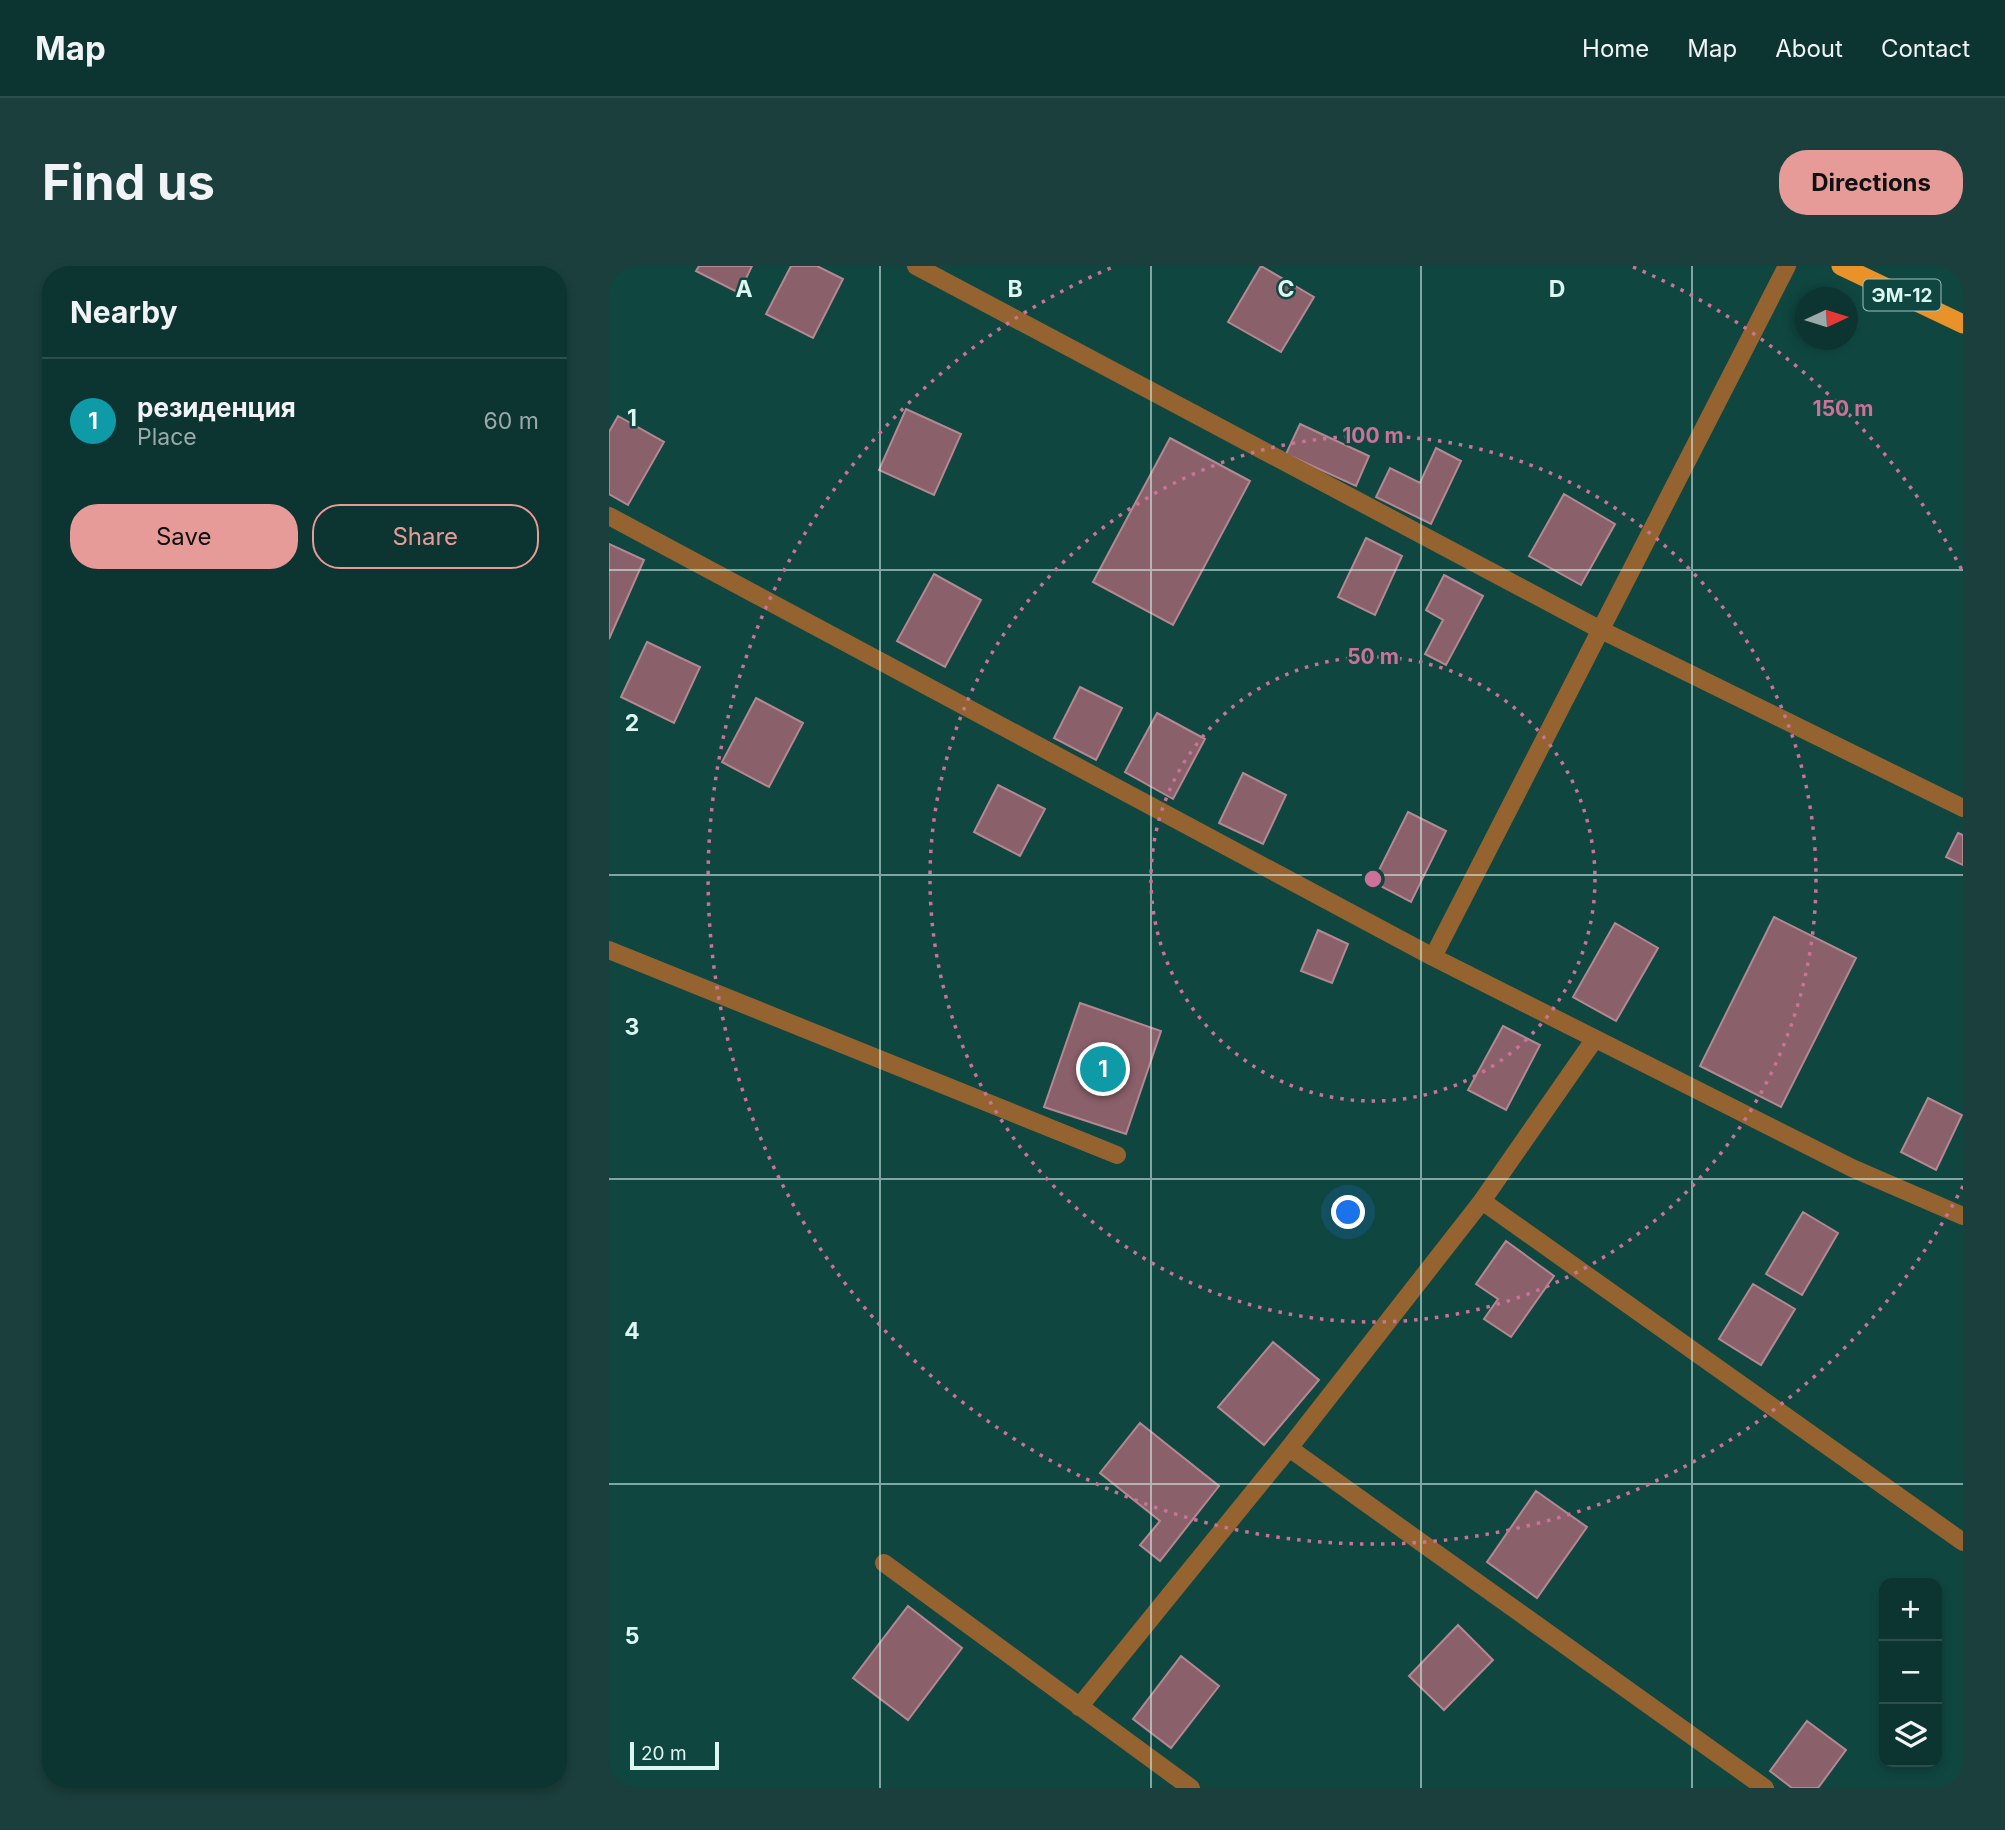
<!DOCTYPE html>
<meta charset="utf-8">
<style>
body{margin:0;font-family:Inter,sans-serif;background:#1a3f3c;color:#f1f3f6}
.controls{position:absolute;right:21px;bottom:21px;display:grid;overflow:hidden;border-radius:14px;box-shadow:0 4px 10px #0003}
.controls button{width:63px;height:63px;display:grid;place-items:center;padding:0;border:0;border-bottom:2px solid #2c4f4c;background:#0c3430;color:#f1f3f6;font:35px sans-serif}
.compass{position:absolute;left:1186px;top:21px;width:63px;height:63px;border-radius:50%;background:#0c3430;box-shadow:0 4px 10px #0003;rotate:86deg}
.scale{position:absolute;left:21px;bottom:18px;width:89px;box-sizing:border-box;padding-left:7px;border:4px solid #dcf6f1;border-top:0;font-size:19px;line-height:24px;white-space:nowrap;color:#dcf6f1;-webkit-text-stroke:5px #104640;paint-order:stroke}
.you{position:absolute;left:740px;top:947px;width:24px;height:24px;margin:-18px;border:5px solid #fff;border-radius:50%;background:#1a73e8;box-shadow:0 0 0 10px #1a73e833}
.badge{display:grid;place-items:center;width:46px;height:46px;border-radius:50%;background:#e69b98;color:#fff;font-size:23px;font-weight:700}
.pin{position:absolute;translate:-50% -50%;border:4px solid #fff;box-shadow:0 2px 7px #0006}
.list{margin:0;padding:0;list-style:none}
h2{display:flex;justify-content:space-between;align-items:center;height:91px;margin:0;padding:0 28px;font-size:30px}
h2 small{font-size:23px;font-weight:400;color:#9aaaab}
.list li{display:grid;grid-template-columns:46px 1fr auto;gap:21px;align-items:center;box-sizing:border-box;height:126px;padding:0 28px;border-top:2px solid #2c4f4c}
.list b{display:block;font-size:26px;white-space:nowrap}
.list p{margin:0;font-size:23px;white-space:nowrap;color:#9aaaab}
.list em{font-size:23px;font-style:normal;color:#9aaaab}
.actions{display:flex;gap:14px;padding:21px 28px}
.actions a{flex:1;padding:16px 0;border:2px solid #e69b98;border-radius:28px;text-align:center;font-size:24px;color:#e69b98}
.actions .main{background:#e69b98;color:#111}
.icon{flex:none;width:38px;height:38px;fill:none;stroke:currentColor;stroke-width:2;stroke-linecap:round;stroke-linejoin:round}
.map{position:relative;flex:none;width:1354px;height:1522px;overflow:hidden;border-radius:28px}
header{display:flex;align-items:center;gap:42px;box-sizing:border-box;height:98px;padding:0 35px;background:#0c3430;border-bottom:2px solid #2c4f4c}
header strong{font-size:33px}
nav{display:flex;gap:38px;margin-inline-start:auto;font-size:24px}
.intro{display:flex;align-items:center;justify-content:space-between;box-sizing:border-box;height:168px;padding:0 42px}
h1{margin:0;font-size:49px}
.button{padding:18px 32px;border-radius:28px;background:#e69b98;color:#111;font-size:24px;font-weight:700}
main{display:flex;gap:42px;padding:0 42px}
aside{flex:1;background:#0c3430;border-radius:28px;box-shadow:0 4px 10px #0003}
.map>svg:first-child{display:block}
</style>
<header>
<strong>Map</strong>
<nav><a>Home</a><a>Map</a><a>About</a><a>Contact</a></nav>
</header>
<div class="intro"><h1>Find us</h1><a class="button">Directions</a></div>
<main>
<aside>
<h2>Nearby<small></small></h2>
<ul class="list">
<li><span class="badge" style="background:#0f9aa8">1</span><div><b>резиденция</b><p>Place</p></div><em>60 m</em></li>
</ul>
<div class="actions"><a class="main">Save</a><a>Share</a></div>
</aside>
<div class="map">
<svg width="1354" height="1522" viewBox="0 0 1354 1522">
<rect width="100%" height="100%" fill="#104640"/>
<path fill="#8a606a" stroke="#b48891" stroke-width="2" d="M90,0H143L130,27L87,5Z
M182,0H208L234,13L204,72L157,48Z
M652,0L705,31L672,86L619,56Z
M297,143L352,168L325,229L270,204Z
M9,150L55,176L19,239L0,228V166Z
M691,158L760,190L747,220L677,188Z
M561,172L641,215L564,359L484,316Z
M827,182L852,195L822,258L767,231L781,202L811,217Z
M955,228L1006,258L972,319L920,290Z
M757,272L793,290L766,349L729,331Z
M0,278L35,294L0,373Z
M325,308L372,334L336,401L288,375Z
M835,309L874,330L837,399L816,388L834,354L817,344Z
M38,376L91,401L65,457L12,431Z
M471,421L513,442L487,494L445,472Z
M147,432L194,457L160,521L113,496Z
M548,447L596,473L564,533L516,506Z
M634,507L677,529L654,578L610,557Z
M389,519L436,543L411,590L365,566Z
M799,546L837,565L802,636L764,616Z
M1349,567L1354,569V599L1337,591Z
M1165,651L1247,692L1172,841L1091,800Z
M1006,657L1049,682L1007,755L964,731Z
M709,664L739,678L723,717L692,705Z
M471,737L552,765L517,868L435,841Z
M894,760L931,779L897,844L859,824Z
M1319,832L1353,849L1327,904L1292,886Z
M1194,946L1229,967L1193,1029L1157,1008Z
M897,975L945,1010L902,1071L875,1053L889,1033L867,1018Z
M1144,1018L1186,1043L1152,1099L1110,1073Z
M664,1076L710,1114L655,1179L609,1141Z
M531,1157L610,1220L551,1295L531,1279L551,1255L491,1207Z
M927,1225L978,1261L928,1332L878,1296Z
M299,1340L353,1382L299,1454L244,1412Z
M849,1359L884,1394L835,1444L800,1410Z
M572,1390L610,1420L562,1482L524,1453Z
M1198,1455L1237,1484L1209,1522H1183L1161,1505Z"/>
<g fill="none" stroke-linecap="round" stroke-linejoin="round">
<path stroke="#946330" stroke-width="18" d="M307,0L990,363L1354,542
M0,250L824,691L1243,902L1354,950
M0,684L508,889
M824,691L1178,0
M873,935L1354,1276
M680,1182L1156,1522
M275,1297L582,1522
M470,1441L680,1182L873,935L985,774"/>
<path stroke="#ea922a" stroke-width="19" d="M1232,0L1354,58"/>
</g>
<path fill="none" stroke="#dcf6f1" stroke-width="2" stroke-opacity="0.55" d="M271,0V1522M542,0V1522M812,0V1522M1083,0V1522M0,304H1354M0,609H1354M0,913H1354M0,1218H1354"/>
<g fill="none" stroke="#cc7197" stroke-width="3.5" stroke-dasharray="3.5 7">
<circle cx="764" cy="613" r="222"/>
<circle cx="764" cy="613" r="443"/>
<path d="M1354 920A665 665 0 1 1 504 1M1024 1A665 665 0 0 1 1354 306"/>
</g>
<g text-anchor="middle" stroke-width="5" stroke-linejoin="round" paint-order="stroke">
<rect fill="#104640" stroke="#9fc1bc" stroke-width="2" x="1254.5" y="13.5" width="77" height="31" rx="5"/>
<g font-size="19" font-weight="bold" fill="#dcf6f1">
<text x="1293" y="36">ЭМ-12</text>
</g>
</g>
<g font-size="23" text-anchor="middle" font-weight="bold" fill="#dcf6f1" stroke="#104640" stroke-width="5" stroke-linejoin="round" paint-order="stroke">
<text x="135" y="31">A</text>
<text x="406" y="31">B</text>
<text x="677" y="31">C</text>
<text x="948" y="31">D</text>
<text x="23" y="160">1</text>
<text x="23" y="465">2</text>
<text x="23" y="769">3</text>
<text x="23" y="1073">4</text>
<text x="23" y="1378">5</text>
</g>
<circle cx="764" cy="613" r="10" fill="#cc7197" stroke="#104640" stroke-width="3.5"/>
<g font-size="21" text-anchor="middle" font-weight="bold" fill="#cc7197" stroke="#104640" stroke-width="5" stroke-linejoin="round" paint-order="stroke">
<text x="1234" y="150">150 m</text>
<text x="764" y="177">100 m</text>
<text x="764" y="398">50 m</text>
</g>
</svg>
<div class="controls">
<button>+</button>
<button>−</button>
<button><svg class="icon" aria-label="layers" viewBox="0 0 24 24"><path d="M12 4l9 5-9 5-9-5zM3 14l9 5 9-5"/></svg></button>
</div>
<svg class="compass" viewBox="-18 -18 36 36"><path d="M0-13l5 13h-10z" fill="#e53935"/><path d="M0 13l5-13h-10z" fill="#9aaaab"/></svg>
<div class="scale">20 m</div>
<div class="you"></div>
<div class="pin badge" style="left:494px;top:803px;background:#0f9aa8">1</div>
</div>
</main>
